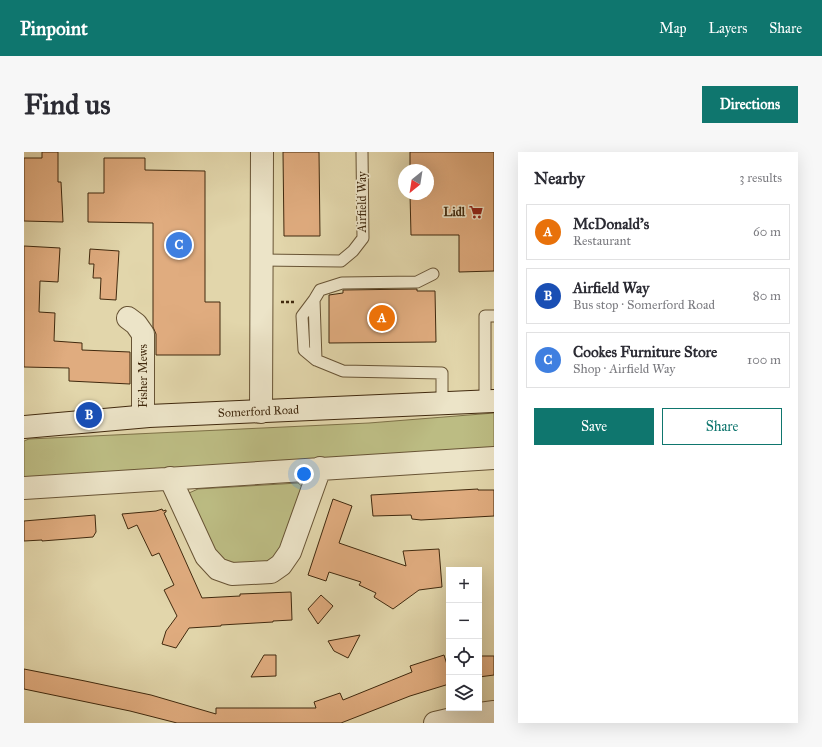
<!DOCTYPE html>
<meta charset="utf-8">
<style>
body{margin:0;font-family:"IM FELL Great Primer",serif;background:#f7f7f7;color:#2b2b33}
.controls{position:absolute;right:12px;bottom:12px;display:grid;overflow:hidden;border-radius:0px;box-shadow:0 4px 16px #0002}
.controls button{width:36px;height:36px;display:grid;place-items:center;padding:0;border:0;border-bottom:1px solid #e1e1e2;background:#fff;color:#2b2b33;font:20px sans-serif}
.compass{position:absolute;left:374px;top:12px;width:36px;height:36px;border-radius:50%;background:#fff;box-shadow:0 4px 16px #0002;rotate:210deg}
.you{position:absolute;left:280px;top:322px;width:14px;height:14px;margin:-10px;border:3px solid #fff;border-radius:50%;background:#1a73e8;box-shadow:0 0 0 6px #1a73e833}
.badge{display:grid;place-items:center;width:26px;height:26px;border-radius:50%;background:#0f766e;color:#fff;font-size:13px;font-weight:700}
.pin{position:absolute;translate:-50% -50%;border:2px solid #fff;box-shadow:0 1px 4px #0006}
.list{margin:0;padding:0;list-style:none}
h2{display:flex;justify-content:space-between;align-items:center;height:52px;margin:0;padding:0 16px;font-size:17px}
h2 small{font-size:13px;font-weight:400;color:#7c7c81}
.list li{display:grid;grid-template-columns:26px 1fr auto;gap:12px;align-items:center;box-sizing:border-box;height:56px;margin:0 8px 8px;padding:0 8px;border:1px solid #e1e1e2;border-radius:0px}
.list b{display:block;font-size:15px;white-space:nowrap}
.list p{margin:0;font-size:13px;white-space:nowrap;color:#7c7c81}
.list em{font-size:13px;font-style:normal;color:#7c7c81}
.actions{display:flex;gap:8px;padding:12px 16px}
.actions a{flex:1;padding:9px 0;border:1px solid #0f766e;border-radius:0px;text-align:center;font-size:14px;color:#0f766e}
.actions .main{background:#0f766e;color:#fff}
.icon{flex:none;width:22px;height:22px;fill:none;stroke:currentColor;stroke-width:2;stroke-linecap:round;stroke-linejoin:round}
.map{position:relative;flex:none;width:470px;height:571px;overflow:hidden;border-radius:0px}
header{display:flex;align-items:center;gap:24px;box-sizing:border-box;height:56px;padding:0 20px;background:#0f766e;color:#fff}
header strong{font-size:19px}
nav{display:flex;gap:22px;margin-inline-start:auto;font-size:14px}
.intro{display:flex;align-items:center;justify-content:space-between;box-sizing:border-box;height:96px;padding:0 24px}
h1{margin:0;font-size:28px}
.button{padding:10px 18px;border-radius:0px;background:#0f766e;color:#fff;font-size:14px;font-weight:700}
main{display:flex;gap:24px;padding:0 24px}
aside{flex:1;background:#fff;border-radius:0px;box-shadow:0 4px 16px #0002}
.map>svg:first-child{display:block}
</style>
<header>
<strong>Pinpoint</strong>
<nav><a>Map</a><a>Layers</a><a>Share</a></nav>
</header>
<div class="intro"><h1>Find us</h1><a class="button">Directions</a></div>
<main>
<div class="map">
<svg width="470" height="571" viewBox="0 0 470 571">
<rect width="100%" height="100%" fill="#e2d6ab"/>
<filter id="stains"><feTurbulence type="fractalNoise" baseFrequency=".005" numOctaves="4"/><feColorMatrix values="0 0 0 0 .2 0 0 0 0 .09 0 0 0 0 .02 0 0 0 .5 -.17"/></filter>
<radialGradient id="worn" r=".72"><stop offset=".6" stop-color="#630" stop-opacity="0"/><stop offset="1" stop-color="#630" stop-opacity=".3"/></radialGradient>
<path fill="#bcbc83" stroke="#7e7248" d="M470,261V299L0,328V289L5,287L345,271Z
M274,331L280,336L257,400L246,411L210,414L194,408L165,341L174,337Z"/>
<path fill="#e0ac7f" stroke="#40290e" d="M18,0H34V30H37L39,70L0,69V6H18Z
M259,0H295L296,84H260Z
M386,0H470V119L435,120V83H387L386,42H404V18H386Z
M80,6H121V18L181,19V150H196V203H132V182L129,175V71L64,70V41H80Z
M0,94L36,96L34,130L16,129L15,160L31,161L30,189L58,191V198L106,200V232L45,229V216L0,215Z
M66,97L95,99L92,148L76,147L77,126H69L70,112H65Z
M393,137V139H411L412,190L305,191V143L319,141V138Z
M454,337V338H470V364L397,368L388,367L387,363L349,364L347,343Z
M309,347L328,354L315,391L382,414L379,399L415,397L418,435L395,438L369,457L350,445L352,441L335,433L337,430L305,420L302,429L284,423Z
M138,357L139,359L142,358V360L140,361L178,446L216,444V442L267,440L268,468L249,469V470L197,473V474L165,476L152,496L138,492L142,479L153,464L140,438L150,433L135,401L128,404L113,373L104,377L98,362L132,359Z
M71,363L72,380L69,385L18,389V388L0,389V369Z
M297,443L309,454L294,472L284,457Z
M336,483L324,506L310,499L304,489Z
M240,503H252V524L227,525Z
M420,503L425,519V532L386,544L317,571H153L106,559L0,537V517L61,529L127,543L192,562V556H292L290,550L316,541L319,548L388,520L386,514Z
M455,504H470V523L455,525Z"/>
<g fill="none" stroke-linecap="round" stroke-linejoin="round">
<defs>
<path id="service" d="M238,108L317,109L329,99L339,86L338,0
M409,122L393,130L318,131L296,138L290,148L292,208L319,219L418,221V252
M290,148L278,164L280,198L292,208
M461,250V164H470"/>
<path id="minor" d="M104,166L112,172L119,182V264
M237,260L238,0
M146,326L182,404L194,417L208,422L247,420L257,413L266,400L296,316
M0,336L470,306
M411,571L441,564L470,560"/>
<g id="secondary">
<path id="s1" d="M0,275L125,264L470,249"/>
</g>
</defs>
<use href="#service" stroke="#685435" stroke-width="13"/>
<use href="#minor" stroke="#685435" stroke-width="24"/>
<use href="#secondary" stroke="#40290e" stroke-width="24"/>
<path stroke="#40290e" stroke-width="2.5" stroke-dasharray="3 2" stroke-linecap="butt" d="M257,150H270"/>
<use href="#service" stroke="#ece4c8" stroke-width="11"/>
<use href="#minor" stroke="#ece4c8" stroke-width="22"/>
<use href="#secondary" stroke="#ece4c8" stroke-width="22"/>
</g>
<defs>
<symbol id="supermarket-bare" viewBox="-9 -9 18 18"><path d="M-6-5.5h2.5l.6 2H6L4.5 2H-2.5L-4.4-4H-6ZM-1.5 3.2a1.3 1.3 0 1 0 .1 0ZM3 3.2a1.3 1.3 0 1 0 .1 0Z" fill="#8f2418" stroke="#ece4c8" stroke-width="2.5" paint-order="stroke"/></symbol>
</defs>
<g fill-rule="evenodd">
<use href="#supermarket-bare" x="442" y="50" width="20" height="20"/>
</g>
<g text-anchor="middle" stroke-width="3.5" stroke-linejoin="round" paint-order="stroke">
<g font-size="12" fill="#40290e" stroke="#ece4c8">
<text transform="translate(338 50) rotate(-90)" y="4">Airfield Way</text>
<text transform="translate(119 224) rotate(-90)" y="4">Fisher Mews</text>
<text dy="4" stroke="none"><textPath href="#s1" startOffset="235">Somerford Road</textPath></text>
</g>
<g font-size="12" font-weight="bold" fill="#40290e" stroke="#ece4c8" text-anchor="end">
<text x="441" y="64">Lidl</text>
</g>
</g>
<rect width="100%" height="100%" filter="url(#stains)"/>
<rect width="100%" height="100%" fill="url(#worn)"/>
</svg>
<div class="controls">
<button>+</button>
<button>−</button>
<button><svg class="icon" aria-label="locate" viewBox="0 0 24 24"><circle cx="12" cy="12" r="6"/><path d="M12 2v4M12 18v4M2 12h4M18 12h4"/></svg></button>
<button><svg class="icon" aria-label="layers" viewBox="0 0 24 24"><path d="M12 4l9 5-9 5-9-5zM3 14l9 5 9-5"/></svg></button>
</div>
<svg class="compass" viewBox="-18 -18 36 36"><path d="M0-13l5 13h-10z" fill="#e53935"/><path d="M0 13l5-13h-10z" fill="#7c7c81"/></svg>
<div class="you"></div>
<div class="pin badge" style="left:358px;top:166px;background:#e8710a">A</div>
<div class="pin badge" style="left:65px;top:263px;background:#1a4fb4">B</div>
<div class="pin badge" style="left:155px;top:93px;background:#3f7fe0">C</div>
</div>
<aside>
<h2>Nearby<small>3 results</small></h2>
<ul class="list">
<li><span class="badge" style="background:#e8710a">A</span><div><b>McDonald's</b><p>Restaurant</p></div><em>60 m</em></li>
<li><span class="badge" style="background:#1a4fb4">B</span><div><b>Airfield Way</b><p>Bus stop · Somerford Road</p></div><em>80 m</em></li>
<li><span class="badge" style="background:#3f7fe0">C</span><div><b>Cookes Furniture Store</b><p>Shop · Airfield Way</p></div><em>100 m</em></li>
</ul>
<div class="actions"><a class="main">Save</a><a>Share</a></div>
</aside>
</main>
